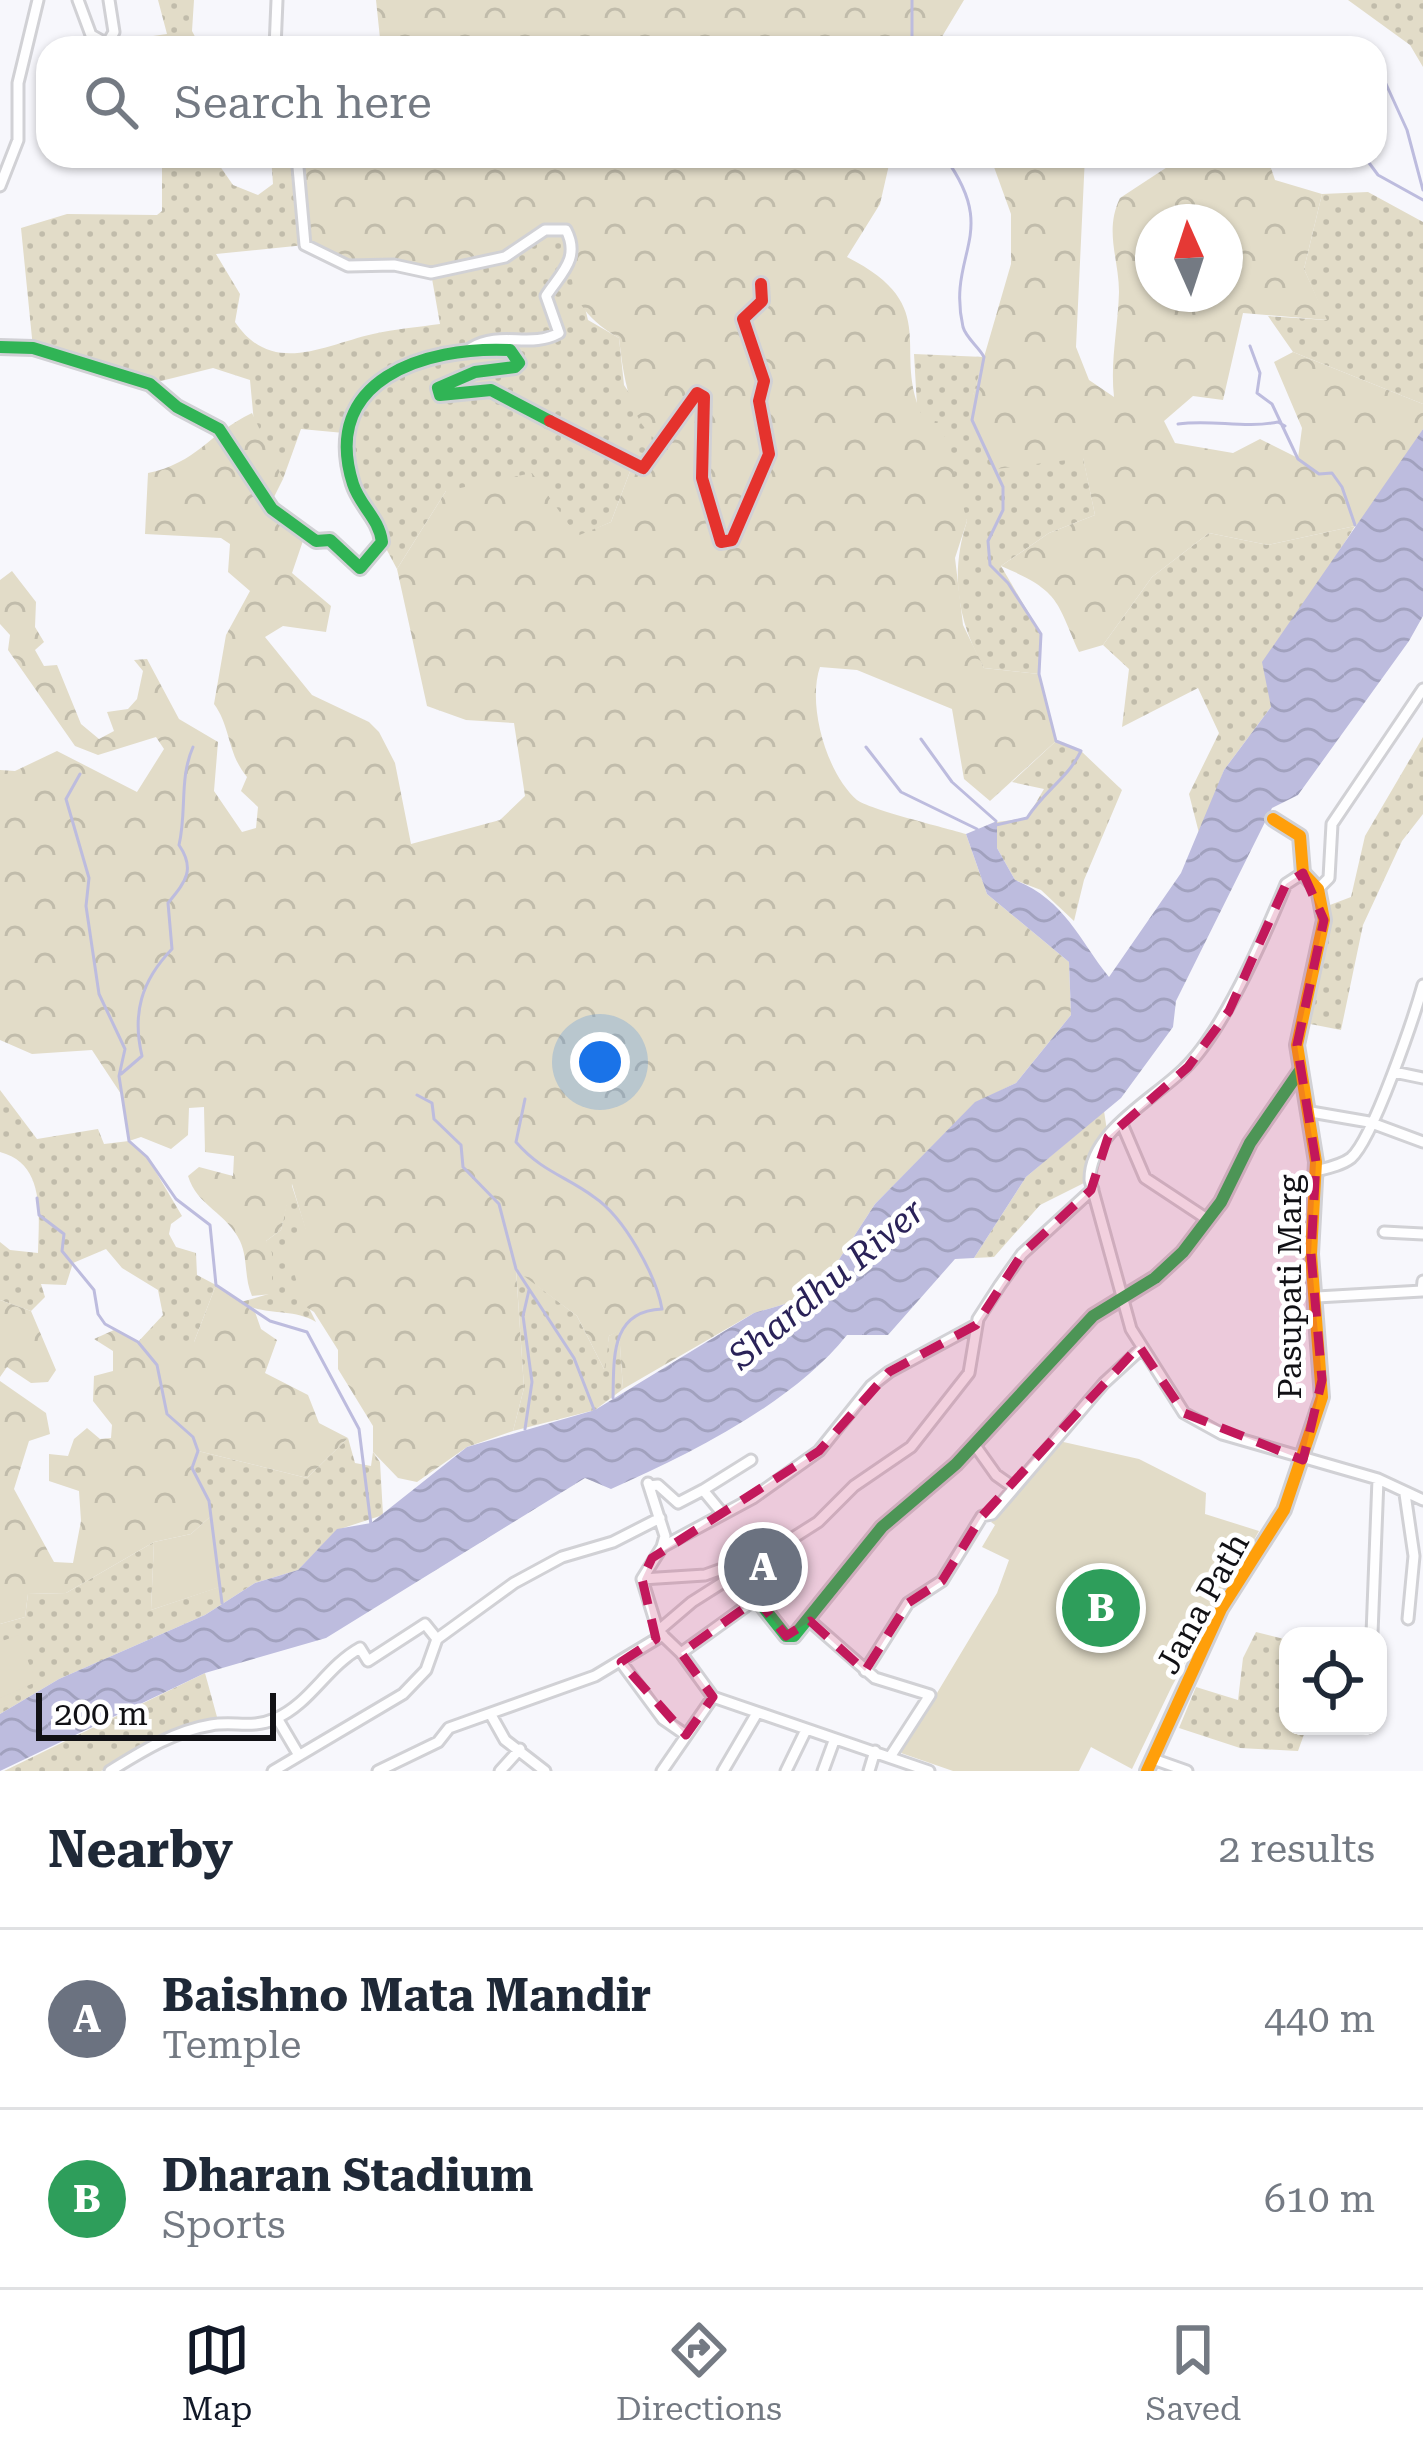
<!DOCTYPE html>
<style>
body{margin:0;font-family:"Roboto Serif",serif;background:#f2f2f3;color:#1f2937}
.controls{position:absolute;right:36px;bottom:36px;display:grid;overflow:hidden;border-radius:24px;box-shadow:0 3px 9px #0004}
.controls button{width:108px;height:108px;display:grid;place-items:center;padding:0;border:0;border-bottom:3px solid #e0e1e3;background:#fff;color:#1f2937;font:60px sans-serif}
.compass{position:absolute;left:1135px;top:204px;width:108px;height:108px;border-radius:50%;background:#fff;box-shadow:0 3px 9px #0004;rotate:357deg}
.scale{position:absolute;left:36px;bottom:30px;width:240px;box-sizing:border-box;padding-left:12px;border:6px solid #111115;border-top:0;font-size:33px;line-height:42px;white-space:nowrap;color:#111115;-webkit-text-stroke:9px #fff;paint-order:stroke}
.you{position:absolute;left:600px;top:1062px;width:42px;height:42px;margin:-30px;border:9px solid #fff;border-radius:50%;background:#1a73e8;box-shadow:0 0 0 18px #1a73e833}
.badge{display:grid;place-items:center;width:78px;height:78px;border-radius:50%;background:#111827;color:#fff;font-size:39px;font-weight:700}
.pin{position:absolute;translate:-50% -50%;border:6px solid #fff;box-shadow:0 3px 12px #0006}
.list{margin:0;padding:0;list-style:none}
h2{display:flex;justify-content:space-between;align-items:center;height:156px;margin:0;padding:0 48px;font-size:51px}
h2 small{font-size:39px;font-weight:400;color:#747a83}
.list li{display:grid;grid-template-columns:78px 1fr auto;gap:36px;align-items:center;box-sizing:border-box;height:180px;padding:0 48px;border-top:3px solid #e0e1e3}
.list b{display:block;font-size:45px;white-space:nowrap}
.list p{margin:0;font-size:39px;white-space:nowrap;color:#747a83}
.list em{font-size:39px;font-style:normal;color:#747a83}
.icon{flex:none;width:66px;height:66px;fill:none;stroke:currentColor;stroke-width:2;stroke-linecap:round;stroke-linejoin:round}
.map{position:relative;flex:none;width:1423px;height:1771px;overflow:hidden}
.search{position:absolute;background:#fff;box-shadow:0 3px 9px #0004;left:36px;right:36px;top:36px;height:132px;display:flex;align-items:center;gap:30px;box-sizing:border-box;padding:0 42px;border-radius:36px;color:#747a83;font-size:45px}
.sheet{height:516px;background:#fff}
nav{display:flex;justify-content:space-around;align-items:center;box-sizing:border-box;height:168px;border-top:3px solid #e0e1e3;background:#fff;font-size:33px;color:#747a83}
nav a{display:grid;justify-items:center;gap:6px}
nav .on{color:#111827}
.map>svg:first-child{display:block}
</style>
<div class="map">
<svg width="1423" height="1771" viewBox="0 0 1423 1771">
<defs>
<pattern id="grass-dots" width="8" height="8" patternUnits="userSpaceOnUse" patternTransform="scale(3)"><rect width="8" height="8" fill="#e2dcc8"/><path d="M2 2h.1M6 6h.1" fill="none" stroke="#c1bcab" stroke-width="1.8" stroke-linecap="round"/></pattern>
<pattern id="forest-crowns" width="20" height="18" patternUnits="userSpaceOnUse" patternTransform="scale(3)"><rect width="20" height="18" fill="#e2dcc8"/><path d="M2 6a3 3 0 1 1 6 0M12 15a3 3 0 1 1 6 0" fill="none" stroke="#c1bcab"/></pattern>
<pattern id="water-waves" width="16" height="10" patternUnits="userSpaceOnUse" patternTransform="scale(3)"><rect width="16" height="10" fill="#bdbcde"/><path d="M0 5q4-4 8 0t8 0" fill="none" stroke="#a1a1be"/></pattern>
</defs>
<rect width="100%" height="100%" fill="#f7f7fc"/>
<path fill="url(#grass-dots)" d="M158,0H194L192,31L201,48H138L139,38L167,34Z
M1348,0H1423V67L1410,45Z
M131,156H213L233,185L258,195L273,184L271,156H297L305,245L216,254L240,294L235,322C272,377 324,345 373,334C395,329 418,327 440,324L431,273L545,230H566L588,320L619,338L624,385L663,444L643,468L632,466L611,522L577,537L446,491L397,569L356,492L344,433L301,429L283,479L254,423L250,380L213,368L149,384L33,348L21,228L67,214L157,215L162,211V165L137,163Z
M1368,192L1423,222V404L1293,352L1268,316L1326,320L1304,269L1322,194Z
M914,354L984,357L973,396L1083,457L1095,515L1049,533L1001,566L1041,634L1039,674L984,668C957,620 950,573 967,521L917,406Z
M1355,526L1320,582L1271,707L1224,770L1200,837L1189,794L1219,733L1198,688L1122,727L1129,669L1103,645L1152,577L1209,533L1268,545Z
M1423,737V814L1402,841L1363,925L1341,1030L1300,1022L1322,908L1351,897L1365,836Z
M1056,741L1081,751L1122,790L1084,880L1074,921L1041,890L1015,880L997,848V822L1027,818L1044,789L1012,782Z
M0,1090L37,1139L98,1129L104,1144L129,1141L147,1157L182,1216L171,1224L169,1234L176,1247L196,1253L197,1275L216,1285L194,1342H138L163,1315L158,1290L122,1268L106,1249L73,1263L66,1285L41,1284L45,1297L31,1311L0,1300V1242L10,1250L38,1253C39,1212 45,1164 0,1152Z
M1104,1111L1108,1137L1090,1180L1040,1205L994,1257L974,1258L1026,1177Z
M291,1183L307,1232L299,1288L316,1322C291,1307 264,1317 241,1302L272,1293L266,1241L281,1230Z
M516,1269L577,1316L604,1369L609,1336L619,1330L623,1389L595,1410L513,1431L524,1388Z
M348,1438L355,1463L371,1466L373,1452L380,1462L383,1515L337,1530L298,1570L255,1583L205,1615L59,1679L0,1714V1624L25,1617L28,1594L66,1593L154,1542L151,1610L219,1587L211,1516L192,1468L198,1451L307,1478Z
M1256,1632L1288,1640V1726H1307L1298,1751L1240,1748L1179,1728L1196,1687L1238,1700L1243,1658Z
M205,1673L217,1717L101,1771H4Z"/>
<path fill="url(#forest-crowns)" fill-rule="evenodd" d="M376,0H964L940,40L943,48H381Z
M297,156H891L880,204L847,257C946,307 889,351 924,419L941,422L967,521L955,558L963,625L984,668L1039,674L1056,741L990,801L964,779L952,709L857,670L820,667C807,704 826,773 857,800C868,809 946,828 966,834L987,894L1069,962L1071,1015L1016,1083L975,1103L875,1204L816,1295L754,1313L623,1389L619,1331L609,1336L605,1371L577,1316L516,1270L524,1388L513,1431L467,1447L417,1482L398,1478L373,1452V1426L338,1369V1350L314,1312L303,1305L289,1254L306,1231L292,1184L281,1230L266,1241L272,1253V1294L252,1296C244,1278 248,1258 240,1241C227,1213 197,1206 188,1176L199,1167L233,1176L234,1156L205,1152L204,1107L189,1108L188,1135L171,1149L141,1137L129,1141L121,1094L92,1050L32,1054L0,1040V770L15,771L57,751L137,792L164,749L156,737L98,755L75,746L8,650L10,635L0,624V580L12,571L36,602L35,627L44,642L35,650L44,666L57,665L81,724L99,739L114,731L107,712L128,709L137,699L143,671L134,660L147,659L179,719L218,742L214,791L242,832L256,828L258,807L241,791L247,777C227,753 231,727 214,704L226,635L250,591L228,572L230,544L221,538L145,534L148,473C197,463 208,434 252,413L283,479L270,505L306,532L292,573L331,606L326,632L283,626L265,637L312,695L369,722L379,732L395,763L411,844L500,820L525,796L514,723L466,720L427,706L397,569L446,491L532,473L577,536L611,522L632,466L643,468L662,444C629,424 623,373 619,338C577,313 567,290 571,240L555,228C465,281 401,283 305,245Z
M990,156H1085L1076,347L1089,380L1114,397C1110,362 1118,328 1119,292C1119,259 1104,231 1120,198L1184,156H1267L1275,180L1322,194L1304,269L1327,320L1243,313L1223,400L1193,396L1164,421L1175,443L1233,453L1260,439L1298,458L1302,428L1274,362L1293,352L1423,404V429L1370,512L1355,526L1268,545L1209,533L1152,577L1103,645L1079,652C1056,600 1060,591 1001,566L1049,533L1095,515L1083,458L996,469L972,420L973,395L1011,264V214ZM1153,222H1225V294H1153Z
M216,1285L255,1312L261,1329L277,1340L265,1373L308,1395L319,1423L348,1438L307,1478L198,1451L192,1468L205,1488L211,1516L191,1534L154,1542L66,1593L28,1594L25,1617L0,1624V1381L46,1413L50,1434L29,1441L14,1489L54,1562L73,1563L81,1521L79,1491L49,1481V1454L68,1456L74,1439L87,1428L100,1439L111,1438L112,1425L93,1401L94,1376L113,1371V1351L94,1339L114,1330L138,1341L194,1342Z
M0,1300L31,1311L56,1370L48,1382L31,1383L7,1367L0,1377Z"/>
<path fill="#e2dcc8" d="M1059,1441L1139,1459L1206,1493L1205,1514L1259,1531L1172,1686L1132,1769L1091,1747L1079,1771H953L901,1753L997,1593L1009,1560L982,1547L995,1525L991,1522Z
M211,1516L220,1587L151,1610L154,1542L191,1534Z
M18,1635L36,1682L0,1698V1642Z"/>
<path fill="url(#water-waves)" d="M1423,429V616L1409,641L1298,795L1272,808L1176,1001L1173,1027L1121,1098L1026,1177L974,1258L955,1259L888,1335H847C793,1403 690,1454 611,1489L585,1478L326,1638L205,1673L0,1771V1714L59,1679L205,1615L255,1583L298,1570L337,1529L371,1523L467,1447L595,1410L754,1313L816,1295L875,1204L975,1102L1016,1083L1071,1015L1069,962L987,894L966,834L997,821V848L1015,880C1065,900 1078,938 1109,977L1181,873L1224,770L1271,707L1262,662Z"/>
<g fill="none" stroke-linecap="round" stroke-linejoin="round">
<path stroke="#bdbcde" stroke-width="3" d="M912,0V48
M1376,62L1407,130L1423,190
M944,156C1002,235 946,252 963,327C966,338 979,347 984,357L972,420L1003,487V510L988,541L990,565L1008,583L1041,634L1039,674L1056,741L1081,751C1068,778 1044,791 1027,818L996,825
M1364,156L1378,175L1423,200
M1250,346L1260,373L1257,393L1272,404L1298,459L1319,474L1332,473L1342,487L1355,525
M1178,424C1213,419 1243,429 1278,422L1285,426
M921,739L952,782L996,821
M866,747L901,792L977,829
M80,774L66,799L89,878L86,906L99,994L125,1049L119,1076L129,1141L147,1157L176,1199L210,1225L216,1285L270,1321L307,1332L359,1429L371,1525
M121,1074L142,1056C132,1014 141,981 172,949L168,903C185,882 196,870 179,845C187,811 179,779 193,747
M417,1095L432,1103L434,1119L461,1145L463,1167L499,1204L516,1269L574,1358L595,1412
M525,1099L516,1142C542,1172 566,1176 594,1197C624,1217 656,1275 662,1309C610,1311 614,1358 613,1398
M37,1198L39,1215L64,1234L62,1251L94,1290L98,1314L105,1324L138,1342L157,1365L167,1414L193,1437L198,1451L192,1468L209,1501L222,1603
M525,1429L532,1382L523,1316L529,1290"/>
<defs>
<path id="street" d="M78,0L91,35L107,44L114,32L109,0
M275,48L277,0
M297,156L305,245L348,266L394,265L431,273L505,257L545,230H566C581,259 560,274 546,296L559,333C530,349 501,330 471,348
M0,186L18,140V83L38,0
M1303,873L1286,884C1265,935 1224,1031 1184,1069C1154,1099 1089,1132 1090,1180L1131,1329L1184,1413L1222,1434L1378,1479L1423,1500
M1318,889L1329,878L1332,824L1423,689
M1394,1072L1423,1078
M1311,1112L1369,1122L1423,1142
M1122,1124L1145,1178L1207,1219
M1316,1171C1328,1168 1342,1165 1351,1158C1373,1139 1414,1017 1423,985
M1384,1232L1423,1234
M1317,1297L1422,1291L1423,1281
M974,1444L996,1475L1013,1487
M648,1483L665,1536L662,1547
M649,1486L658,1485L678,1503L703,1490L722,1513
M703,1490L751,1460
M1405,1494L1414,1556L1408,1619
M642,1579L705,1575L750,1559
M810,1621L875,1678L930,1695L890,1757
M658,1631L692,1602L818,1522L854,1486L911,1447L969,1373L978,1319L1000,1285L1022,1254L1093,1189
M1372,1634L1378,1479
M681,1653L756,1599
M621,1662L663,1719L686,1735
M865,1671L908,1603L942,1581L982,1516L992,1514L1104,1383L1141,1349
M491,1715L505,1740L545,1771
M277,1718L297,1752
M1153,1759L1187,1771
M110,1771C141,1752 174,1731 211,1725C234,1721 252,1729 275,1719C311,1703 326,1667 360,1648L368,1661L425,1624L437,1639
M273,1771L403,1694L426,1670L437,1639L514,1583L562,1557L613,1542L660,1518
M378,1771L438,1742L449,1728L595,1676L663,1635
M500,1771L520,1749
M662,1771L713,1697
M723,1771L757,1713
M786,1771L805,1732
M823,1771L834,1741
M869,1771L875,1751
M929,1771L713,1697L681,1653L658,1631L642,1579L662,1547L753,1498L819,1451L871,1386L889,1372L976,1325"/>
<path id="fast" d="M0,347L33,348L150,384L177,407L219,429L272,509L316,541L330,540L360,568L382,542C379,518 360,506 353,484C320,380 424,346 510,350L519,363L515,367L475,372L438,388L440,395L491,390L550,421
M737,1574L786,1636H794L882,1527L956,1464L1093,1316L1155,1278L1183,1252L1221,1202L1250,1143L1299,1072"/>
<path id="slow" d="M1147,1771L1221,1609L1284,1510L1322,1397L1311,1254L1316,1162L1297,1045L1324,920L1318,889L1303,873L1300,836L1273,819"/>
<path id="jam" d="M550,421L643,468L697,393L704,397L702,478L721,542L732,540L769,454L759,401L764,381L743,319L762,301L761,284"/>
</defs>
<use href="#street" stroke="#d1d1d5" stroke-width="15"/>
<use href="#fast" stroke="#d1d1d5" stroke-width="18"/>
<use href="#slow" stroke="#d1d1d5" stroke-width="18"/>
<use href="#jam" stroke="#d1d1d5" stroke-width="18"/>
<use href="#street" stroke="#fefeff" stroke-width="9"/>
<use href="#fast" stroke="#30b455" stroke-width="12"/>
<use href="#slow" stroke="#ff9f0a" stroke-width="12"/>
<use href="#jam" stroke="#e5322d" stroke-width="12"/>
</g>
<path fill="#c2185b" fill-opacity="0.2" stroke="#c2185b" stroke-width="9" stroke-dasharray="24 15" stroke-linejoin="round" d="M1303,873L1324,920L1297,1045L1316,1162L1311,1254L1322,1380L1303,1460L1184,1413L1139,1346L982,1516L942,1581L908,1603L865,1671L810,1621L786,1636L757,1599L681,1653L713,1697L686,1735L621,1662L656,1639L642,1579L652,1558L819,1451L889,1372L976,1325L1022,1254L1091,1190L1108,1137L1188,1067L1229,1011L1286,884Z"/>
<g text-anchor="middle" stroke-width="10" stroke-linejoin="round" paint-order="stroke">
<g font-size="33" fill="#111115" stroke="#fff">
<text transform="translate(1289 1287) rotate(-90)" y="12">Pasupati Marg</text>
<text transform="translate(1202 1603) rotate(-61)" y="12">Jana Path</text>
</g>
<g font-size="36" font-style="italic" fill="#2a2258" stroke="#fff">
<text transform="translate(826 1283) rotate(-40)" y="13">Shardhu River</text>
</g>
</g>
</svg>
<div class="controls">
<button><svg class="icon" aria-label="locate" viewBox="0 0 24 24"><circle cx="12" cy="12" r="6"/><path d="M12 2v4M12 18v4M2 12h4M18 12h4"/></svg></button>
</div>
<svg class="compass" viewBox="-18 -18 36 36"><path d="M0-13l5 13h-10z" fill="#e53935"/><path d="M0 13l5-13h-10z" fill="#747a83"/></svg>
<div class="scale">200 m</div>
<div class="you"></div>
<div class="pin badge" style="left:763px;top:1567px;background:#6b7280">A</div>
<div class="pin badge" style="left:1101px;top:1608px;background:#2e9e5b">B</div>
<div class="search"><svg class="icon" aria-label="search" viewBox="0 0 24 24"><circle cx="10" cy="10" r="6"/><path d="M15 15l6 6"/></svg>Search here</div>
</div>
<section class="sheet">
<h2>Nearby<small>2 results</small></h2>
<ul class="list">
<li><span class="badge" style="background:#6b7280">A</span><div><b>Baishno Mata Mandir</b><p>Temple</p></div><em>440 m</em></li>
<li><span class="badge" style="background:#2e9e5b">B</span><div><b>Dharan Stadium</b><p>Sports</p></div><em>610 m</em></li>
</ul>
</section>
<nav>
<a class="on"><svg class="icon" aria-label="map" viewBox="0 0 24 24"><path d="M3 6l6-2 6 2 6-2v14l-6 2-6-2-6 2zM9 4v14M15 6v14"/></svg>Map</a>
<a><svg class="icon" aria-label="directions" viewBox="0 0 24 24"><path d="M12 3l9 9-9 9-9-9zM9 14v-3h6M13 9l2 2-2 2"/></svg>Directions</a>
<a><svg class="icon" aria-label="saved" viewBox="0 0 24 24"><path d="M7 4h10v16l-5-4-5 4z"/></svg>Saved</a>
</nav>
